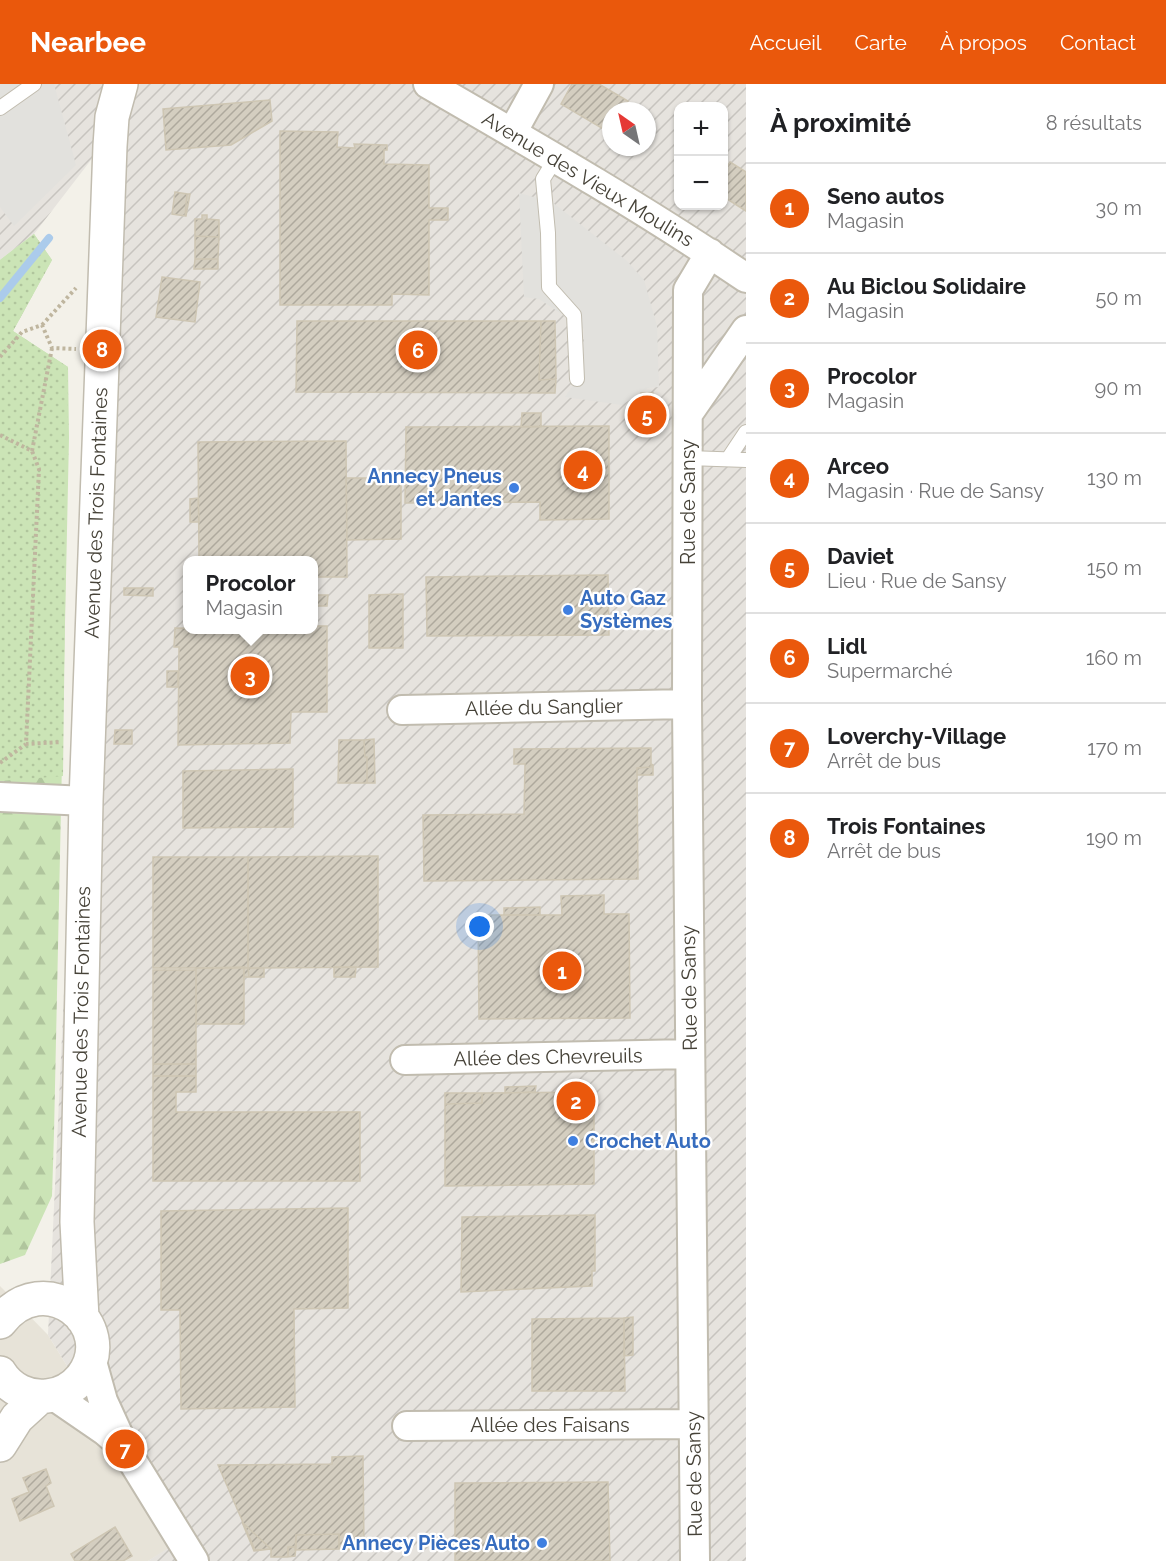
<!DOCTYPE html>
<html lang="fr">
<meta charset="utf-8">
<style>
body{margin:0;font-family:Raleway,sans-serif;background:#f6f6f6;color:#202124}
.controls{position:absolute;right:18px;top:18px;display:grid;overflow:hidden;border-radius:12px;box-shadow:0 2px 4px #0004}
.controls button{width:54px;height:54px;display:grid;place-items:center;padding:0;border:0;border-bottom:2px solid #e0e0e0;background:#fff;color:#202124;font:30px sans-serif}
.compass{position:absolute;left:602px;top:18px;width:54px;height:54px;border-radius:50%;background:#fff;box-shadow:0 2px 4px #0004;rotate:326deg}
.you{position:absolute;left:480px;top:843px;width:21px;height:21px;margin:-15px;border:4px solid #fff;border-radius:50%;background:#1a73e8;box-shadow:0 0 0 9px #1a73e833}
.badge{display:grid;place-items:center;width:39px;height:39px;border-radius:50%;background:#ea580c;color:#fff;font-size:20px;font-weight:700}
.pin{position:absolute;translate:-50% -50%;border:3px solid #fff;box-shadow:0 2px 6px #0006}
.popup{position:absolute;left:183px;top:472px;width:135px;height:78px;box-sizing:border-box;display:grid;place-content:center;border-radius:12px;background:#fff;filter:drop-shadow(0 2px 4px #0005);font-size:20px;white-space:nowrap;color:#757577}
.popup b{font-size:22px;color:#202124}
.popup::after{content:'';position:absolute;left:50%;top:100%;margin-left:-12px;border:12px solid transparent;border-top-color:#fff}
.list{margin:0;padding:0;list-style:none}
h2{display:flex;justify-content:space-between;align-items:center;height:78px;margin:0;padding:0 24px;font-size:26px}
h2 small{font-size:20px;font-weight:400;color:#757577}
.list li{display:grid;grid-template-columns:39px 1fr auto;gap:18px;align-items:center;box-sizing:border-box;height:90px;padding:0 24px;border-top:2px solid #e0e0e0}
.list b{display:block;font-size:22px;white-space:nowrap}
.list p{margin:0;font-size:20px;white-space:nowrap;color:#757577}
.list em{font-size:20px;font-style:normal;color:#757577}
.map{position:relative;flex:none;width:746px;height:1477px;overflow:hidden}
header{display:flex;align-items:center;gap:36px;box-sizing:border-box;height:84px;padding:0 30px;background:#ea580c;color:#fff}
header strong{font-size:28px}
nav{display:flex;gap:33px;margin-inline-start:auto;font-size:21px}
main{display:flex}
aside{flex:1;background:#fff}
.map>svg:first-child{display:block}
</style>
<header>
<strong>Nearbee</strong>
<nav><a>Accueil</a><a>Carte</a><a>À propos</a><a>Contact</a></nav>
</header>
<main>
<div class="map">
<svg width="746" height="1477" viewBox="0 0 746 1477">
<defs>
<pattern id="industrial-furrows" width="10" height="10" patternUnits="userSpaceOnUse" patternTransform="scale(1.5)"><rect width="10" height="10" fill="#e6e3de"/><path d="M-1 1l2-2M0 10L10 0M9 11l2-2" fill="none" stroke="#c7c4bf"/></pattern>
<pattern id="forest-firs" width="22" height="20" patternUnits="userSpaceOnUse" patternTransform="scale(1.5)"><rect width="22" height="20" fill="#cbe4b6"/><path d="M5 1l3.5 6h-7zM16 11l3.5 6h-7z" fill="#b0c59d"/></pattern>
<pattern id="park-dots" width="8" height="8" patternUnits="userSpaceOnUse" patternTransform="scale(1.5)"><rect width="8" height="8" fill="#cbe4b6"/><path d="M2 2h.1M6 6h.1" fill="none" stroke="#b0c59d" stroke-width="1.8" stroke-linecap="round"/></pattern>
<pattern id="building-hatch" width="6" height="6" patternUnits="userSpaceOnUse" patternTransform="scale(1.5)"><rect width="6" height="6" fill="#d4cec0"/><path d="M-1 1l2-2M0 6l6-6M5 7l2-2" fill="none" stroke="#aea99d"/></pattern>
</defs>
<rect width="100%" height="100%" fill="#f3f1e9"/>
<path fill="#e7e3d8" d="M0,1202L48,1251L176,1460L148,1477H0Z"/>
<path fill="url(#industrial-furrows)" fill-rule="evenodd" d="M0,0H746V1477H148L176,1459L48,1251L92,311L101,63L34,150L0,176ZM678,22H724V122H678ZM611,27H647V63H611ZM187,476H313V546H187Z"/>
<path fill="url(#forest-firs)" d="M34,150L52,176L13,247L68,283L69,354L54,1049L52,1112L25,1171L0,1180V176Z"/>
<path fill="url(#park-dots)" d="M34,150L52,176L13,247L68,283L63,692L0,697V176Z"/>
<path fill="#e2e1dd" d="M0,0H54L76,81L14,142L0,123Z
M519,109L552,118L627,177L644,196L657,242L659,303L648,304L622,321L565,313L583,287L584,245L539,215L524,213Z"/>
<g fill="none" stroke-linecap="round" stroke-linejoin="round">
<path stroke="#abcbeb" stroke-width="8" d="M0,214L49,154"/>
</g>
<path fill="url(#building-hatch)" stroke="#cec6b3" stroke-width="1.5" d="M572,0H599L628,17L623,27H611L610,49L561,20Z
M270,16L272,37L231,61L166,66L163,25Z
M280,47L338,48L337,63L355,64L354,60L387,61V66H384V80L429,81V124H448V136H429V211L392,210V221H280Z
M730,78L746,88V127L724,113V79L727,83Z
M175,108L187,110L185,132L172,130Z
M187,110H190L186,132H185Z
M202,131H207V135L219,136V153L195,152V135H202Z
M195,152L219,153L218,175H195Z
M195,175H218V185H194Z
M162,193L200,198L195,238L156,233Z
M297,237H541L539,296L556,295L555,309L296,308Z
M541,237H555L556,295L539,296Z
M641,309H653V323H641Z
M641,323H653V338H641Z
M522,329H541V343H521Z
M609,342V435L540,436V418L405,419L406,343Z
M346,357L347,493H313V476H199L198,358Z
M346,394H401V455L347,456Z
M198,414L199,438H190V415Z
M608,491L609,551L427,552L426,493Z
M124,504H153V512L124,511Z
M403,510V564H369V511Z
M313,511H328L327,522H313Z
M313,542H327V628H291L290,659L178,661L179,563H174L175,544L313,546Z
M167,587H178V603H167Z
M115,646H132V660H114Z
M374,655L375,699H367V673H365L364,656Z
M339,656H364L365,673H367V699H338Z
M651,664V683L637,684L638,795L424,797L423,731L524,730L525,680H514V665Z
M651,680L653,681V691H637V684L651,683Z
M293,685V743L183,744V687Z
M378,772V883L248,884V773Z
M153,773H248V884H153Z
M604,811V830H629L630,934L479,935L478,831H562L561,812Z
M540,823V831H504V824Z
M244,883V940H196V884Z
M244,883L248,884L249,893H244Z
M334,883H356L355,893H334Z
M248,884H264V893H249Z
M153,886H196V980H153Z
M153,980H196V992H153Z
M153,992H196V1008H176V1028H360V1097H153Z
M536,1002L535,1008L505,1009V1003Z
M594,1008V1100L445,1102V1020L482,1019V1009Z
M445,1009H482V1019L445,1020Z
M348,1124V1224L294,1225L295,1323L181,1325L180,1226H161V1127Z
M595,1131V1187H592V1202L461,1208L462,1133Z
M633,1233V1271L624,1272V1234Z
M624,1234L625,1307H532V1235Z
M363,1372L364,1465H339V1450L296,1451V1463H288V1473H271V1465L255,1466L218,1381L332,1380V1373Z
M46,1385L51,1399L46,1402L54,1422L20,1437L12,1415L29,1408L23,1394Z
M608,1398L610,1477H455V1399Z
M242,1438L271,1465L254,1467Z
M115,1443L132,1472L123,1477H75L71,1470Z
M339,1450V1465L295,1466L296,1451Z
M288,1463H296L295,1472L288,1473Z"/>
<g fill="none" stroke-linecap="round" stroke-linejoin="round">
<defs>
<path id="service" d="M0,24L34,0
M556,74L543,95L548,149L549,203L574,231L577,295
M688,374L746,376
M728,375L746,348"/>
<path id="minor" d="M428,0C535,62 643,124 746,194
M512,49L539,0
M688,330L746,246
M402,626L687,620
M0,713L86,717
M405,976L690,970
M91,1274L103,1317L125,1365L194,1477
M54,1312L105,1347L121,1361
M407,1342L693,1340
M695,1477L687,620L688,206L710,169"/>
<path id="tertiary" d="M82,1234L77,1138L86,717L110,62L112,33L121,0
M0,1238C44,1180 121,1241 82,1293C73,1304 60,1311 47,1312C28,1314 10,1305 0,1289
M0,1361L17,1334L40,1313"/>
</defs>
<use href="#service" stroke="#c1bcaf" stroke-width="16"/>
<use href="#minor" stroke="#c1bcaf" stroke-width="32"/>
<use href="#tertiary" stroke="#c1bcaf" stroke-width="36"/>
<path stroke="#bfb69f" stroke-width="4" stroke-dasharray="3 3" stroke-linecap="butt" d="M42,241L76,204
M0,273L22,248L42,241L52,264L76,265
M0,351L32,367L39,385L26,660L61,658
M32,367L52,264
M0,679L26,660"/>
<use href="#service" stroke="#fff" stroke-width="14"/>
<use href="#minor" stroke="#fff" stroke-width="28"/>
<use href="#tertiary" stroke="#fff" stroke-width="33"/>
</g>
<g fill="#3f7fe0" stroke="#fff" stroke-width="2">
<circle cx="514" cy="404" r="6"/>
<circle cx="568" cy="526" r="6"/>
<circle cx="573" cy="1057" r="6"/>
<circle cx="542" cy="1459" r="6"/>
</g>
<g text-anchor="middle" stroke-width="4.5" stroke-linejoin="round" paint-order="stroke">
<g font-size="20" fill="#464238" stroke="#fff">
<text transform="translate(588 95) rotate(31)" y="7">Avenue des Vieux Moulins</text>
<text transform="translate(688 418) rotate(-90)" y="7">Rue de Sansy</text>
<text transform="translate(96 429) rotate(-88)" y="7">Avenue des Trois Fontaines</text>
<text transform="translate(544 623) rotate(-1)" y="7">Allée du Sanglier</text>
<text transform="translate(689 904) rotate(-91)" y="7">Rue de Sansy</text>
<text transform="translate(81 928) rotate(-89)" y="7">Avenue des Trois Fontaines</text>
<text transform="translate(548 973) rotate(-1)" y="7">Allée des Chevreuils</text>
<text x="550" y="1348">Allée des Faisans</text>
<text transform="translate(694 1390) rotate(-91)" y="7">Rue de Sansy</text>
</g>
<g font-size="20" font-weight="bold" fill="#366cbe" stroke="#fff" text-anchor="end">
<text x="502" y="399">Annecy Pneus<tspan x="502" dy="23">et Jantes</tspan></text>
<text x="580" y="521" text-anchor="start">Auto Gaz<tspan x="580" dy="23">Systèmes</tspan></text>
<text x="585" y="1064" text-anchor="start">Crochet Auto</text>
<text x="530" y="1466">Annecy Pièces Auto</text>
</g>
</g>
</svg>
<div class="controls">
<button>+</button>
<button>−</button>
</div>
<svg class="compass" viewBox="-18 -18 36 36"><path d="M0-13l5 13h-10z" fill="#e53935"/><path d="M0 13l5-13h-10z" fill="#757577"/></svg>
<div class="you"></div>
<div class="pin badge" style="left:562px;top:887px">1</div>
<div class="pin badge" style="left:576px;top:1017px">2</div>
<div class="pin badge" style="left:250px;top:592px">3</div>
<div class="popup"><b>Procolor</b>Magasin</div>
<div class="pin badge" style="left:583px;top:386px">4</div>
<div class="pin badge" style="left:647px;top:331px">5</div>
<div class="pin badge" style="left:418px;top:266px">6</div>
<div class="pin badge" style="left:125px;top:1365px">7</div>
<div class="pin badge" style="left:102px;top:265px">8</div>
</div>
<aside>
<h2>À proximité<small>8 résultats</small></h2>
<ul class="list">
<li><span class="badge">1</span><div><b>Seno autos</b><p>Magasin</p></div><em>30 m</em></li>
<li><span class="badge">2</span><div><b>Au Biclou Solidaire</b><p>Magasin</p></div><em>50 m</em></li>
<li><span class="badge">3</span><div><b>Procolor</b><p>Magasin</p></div><em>90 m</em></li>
<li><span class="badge">4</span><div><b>Arceo</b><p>Magasin · Rue de Sansy</p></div><em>130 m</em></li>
<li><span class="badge">5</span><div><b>Daviet</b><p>Lieu · Rue de Sansy</p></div><em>150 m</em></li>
<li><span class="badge">6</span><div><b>Lidl</b><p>Supermarché</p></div><em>160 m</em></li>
<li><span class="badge">7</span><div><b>Loverchy-Village</b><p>Arrêt de bus</p></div><em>170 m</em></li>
<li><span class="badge">8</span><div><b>Trois Fontaines</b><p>Arrêt de bus</p></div><em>190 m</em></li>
</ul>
</aside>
</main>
